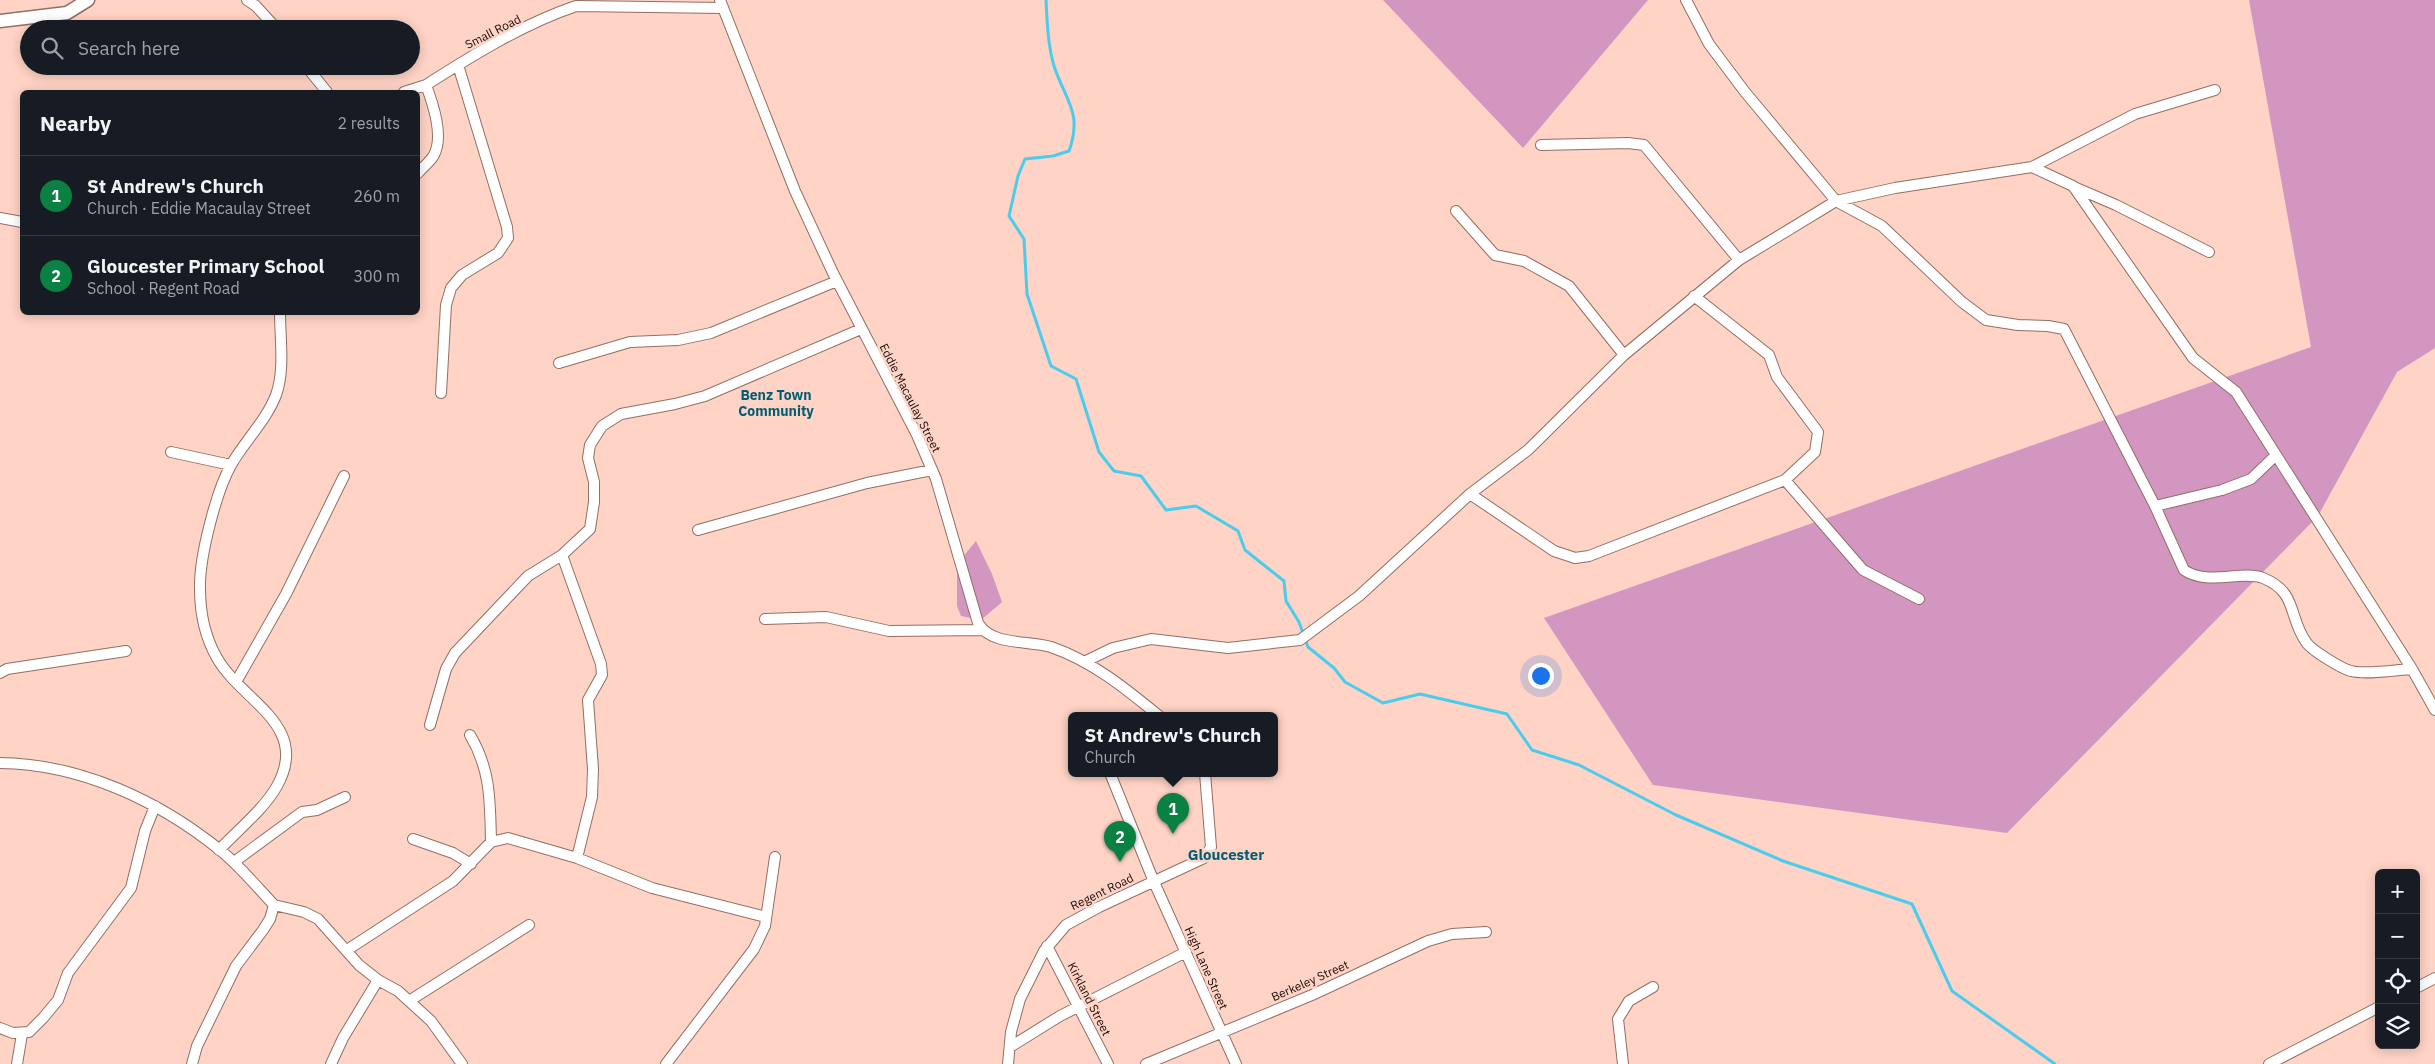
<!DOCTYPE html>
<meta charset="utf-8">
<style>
body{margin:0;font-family:"IBM Plex Sans",sans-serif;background:#20242c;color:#f1f3f6}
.controls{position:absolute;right:15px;bottom:15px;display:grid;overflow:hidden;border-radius:8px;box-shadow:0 2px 12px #0003}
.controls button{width:45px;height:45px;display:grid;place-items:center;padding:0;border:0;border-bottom:1px solid #363941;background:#171b24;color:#f1f3f6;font:25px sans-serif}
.you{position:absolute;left:1540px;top:675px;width:18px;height:18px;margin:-12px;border:4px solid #fff;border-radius:50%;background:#1a73e8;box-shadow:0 0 0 8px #1a73e833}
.badge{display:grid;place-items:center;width:32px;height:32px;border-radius:50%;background:#0b8043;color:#fff;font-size:16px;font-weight:700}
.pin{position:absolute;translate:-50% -41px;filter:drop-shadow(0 1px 2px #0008)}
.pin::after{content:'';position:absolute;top:26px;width:18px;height:15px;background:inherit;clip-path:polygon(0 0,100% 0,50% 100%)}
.popup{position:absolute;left:1068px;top:712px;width:210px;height:65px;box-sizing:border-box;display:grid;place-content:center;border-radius:8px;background:#171b24;filter:drop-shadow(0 1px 4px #0005);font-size:16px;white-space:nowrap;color:#9ea1a6}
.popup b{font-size:19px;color:#f1f3f6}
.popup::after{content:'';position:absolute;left:50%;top:100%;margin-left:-10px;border:10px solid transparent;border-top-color:#171b24}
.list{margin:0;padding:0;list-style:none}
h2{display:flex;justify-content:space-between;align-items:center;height:65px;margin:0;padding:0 20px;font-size:21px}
h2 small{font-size:16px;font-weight:400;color:#9ea1a6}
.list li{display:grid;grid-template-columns:32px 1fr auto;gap:15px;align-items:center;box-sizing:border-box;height:80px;padding:0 20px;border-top:1px solid #363941}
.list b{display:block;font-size:19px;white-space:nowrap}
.list p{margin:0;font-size:16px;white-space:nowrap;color:#9ea1a6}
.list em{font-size:16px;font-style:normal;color:#9ea1a6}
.icon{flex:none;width:28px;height:28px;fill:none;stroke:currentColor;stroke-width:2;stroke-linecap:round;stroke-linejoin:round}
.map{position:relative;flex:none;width:2435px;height:1064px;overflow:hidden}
.search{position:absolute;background:#171b24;box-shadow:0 2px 12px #0003;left:20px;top:20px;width:400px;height:55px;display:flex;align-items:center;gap:12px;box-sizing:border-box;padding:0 18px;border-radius:28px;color:#9ea1a6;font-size:19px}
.panel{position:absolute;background:#171b24;box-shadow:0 2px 12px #0003;left:20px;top:90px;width:400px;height:225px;border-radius:8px}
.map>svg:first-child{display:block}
</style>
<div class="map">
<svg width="2435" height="1064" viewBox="0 0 2435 1064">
<rect width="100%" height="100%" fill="#ffd3c6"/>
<path fill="#d396c1" d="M1383,0H1648L1523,148Z
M2249,0H2435V348L2397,372L2318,516L2007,833L1653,785L1544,618L2311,347Z
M976,541L992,574L1002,602L981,620L961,616L957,606V564Z"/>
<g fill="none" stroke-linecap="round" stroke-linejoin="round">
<path stroke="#4acced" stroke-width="3" d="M1046,0C1047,21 1048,46 1054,66C1065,100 1083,112 1069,151L1053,156L1025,159L1018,176L1009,216L1024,239L1027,294L1051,366L1076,379L1099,452L1114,471L1141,476L1166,510L1196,506L1238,531L1245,550L1284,581L1286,601L1299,622L1308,647L1334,668L1345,682L1383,703L1420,694L1507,714L1532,750L1579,765L1676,815L1783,861L1912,904L1952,991L2055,1064"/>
<defs>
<path id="minor" d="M247,0L256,6L277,29
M720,0L795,191L833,273L917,435L936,479L978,623C991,646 1028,640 1051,647C1092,661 1126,689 1158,715
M1686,0L1709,44L1745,92L1836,201L1882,226L1962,302L1986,320L2018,325L2048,326L2064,329L2155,506L2184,570C2207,586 2242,570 2263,578C2298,592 2288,617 2306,642C2311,650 2342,669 2351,671C2366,675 2396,670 2412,669
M306,66L327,92
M404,92L426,85
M1541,145L1628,143L1644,145L1739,260
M2032,167L2135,114L2215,90
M418,173C423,167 430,162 434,155C444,136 433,104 426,85C473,55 523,24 576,6L723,8
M2074,187L2116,205L2209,252
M1456,211L1495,255L1524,261L1569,286L1624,355
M0,218L22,222
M559,363L630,342L678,340L711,333L837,281
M441,393L446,305L451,288L462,275L498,253L508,238L507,227L458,65
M171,452L231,465
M1785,480L1863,570L1919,599
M1470,494L1554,551L1575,558L1589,556L1785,480L1815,452L1818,432L1777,377L1769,355L1694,296
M2155,506L2222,490L2251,479L2276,455
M698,530L867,483L932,470
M562,555L601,664L602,675L588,700L593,769L592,797L577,858
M765,619L826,617L889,631L982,630
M1084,662L1113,648L1151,639L1228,648L1300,640L1359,596L1470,494L1528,450L1624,355L1739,260L1836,201L1895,188L2032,167L2073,186L2193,358L2236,392L2412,669L2435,710
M0,673L7,669L126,651
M236,682L286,594L344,476
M430,725L446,669L455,653L528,576L562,555L590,529L594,502V482L588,458L590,445L602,426L621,414L675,404L705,396L861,329
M470,735C491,770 490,802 491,842
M0,763C80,764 158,800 220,850C240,866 256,886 274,905L270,919L263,930L236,966L197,1046L192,1064
M1110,773L1154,882L1236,1064
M413,839L453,853L471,864
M219,850C237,831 265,808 277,786C311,725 242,702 217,658C205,637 200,613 200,589C199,558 216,492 231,465C244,442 266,421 276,395C285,370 280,339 280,312
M234,862L302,812L317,810L345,797
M274,905L304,912L318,919L359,965L378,980L398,991L431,1021L462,1064
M1047,946L1108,1064
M347,950L453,881L491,842L508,838L577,858L652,888L766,917
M2416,988L2435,978
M409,1001L529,925
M0,1028L13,1033L29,1032L43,1018L58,1000L68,973L131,888L145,831L155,806
M1010,1047L1060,1016L1186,952
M17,1064L22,1034
M331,1064L343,1038L378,980
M666,1064L754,949L765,926L775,857
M1008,1064L1011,1032L1020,999L1044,951L1066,925L1099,907L1204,858L1211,847L1205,773
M1146,1064L1312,995L1428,941L1452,934L1486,932
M1623,1064L1618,1019L1629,1001L1653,987
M2269,1064L2379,1007"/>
<path id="tertiary" d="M0,21L67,13L88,0"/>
</defs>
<use href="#minor" stroke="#946e62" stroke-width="12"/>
<use href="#tertiary" stroke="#946e62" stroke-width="15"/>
<use href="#minor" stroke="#fff" stroke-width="10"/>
<use href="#tertiary" stroke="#fff" stroke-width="12"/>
</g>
<g text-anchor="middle" stroke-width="5" stroke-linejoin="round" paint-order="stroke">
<g font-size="12" fill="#1a0c08" stroke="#ffd3c6">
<text transform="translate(493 32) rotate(-27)" y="4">Small Road</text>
<text transform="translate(910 398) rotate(63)" y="4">Eddie Macaulay Street</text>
<text transform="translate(1102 892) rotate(-26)" y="4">Regent Road</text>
<text transform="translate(1206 968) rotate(66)" y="4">High Lane Street</text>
<text transform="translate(1310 981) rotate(-24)" y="4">Berkeley Street</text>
<text transform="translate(1089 999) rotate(63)" y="4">Kirkland Street</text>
</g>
<g font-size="14" font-weight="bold" fill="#005e71" stroke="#ffd3c6">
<text x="776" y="400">Benz Town<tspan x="776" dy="16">Community</tspan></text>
</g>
<g font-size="15" font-weight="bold" fill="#005e71" stroke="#ffd3c6">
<text x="1226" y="860">Gloucester</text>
</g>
</g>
</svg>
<div class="controls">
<button>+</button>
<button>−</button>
<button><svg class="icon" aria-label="locate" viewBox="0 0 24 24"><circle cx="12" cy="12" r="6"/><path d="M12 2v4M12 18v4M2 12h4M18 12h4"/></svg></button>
<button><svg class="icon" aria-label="layers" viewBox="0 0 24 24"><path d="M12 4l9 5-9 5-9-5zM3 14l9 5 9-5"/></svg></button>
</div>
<div class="you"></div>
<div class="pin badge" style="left:1173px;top:834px">1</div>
<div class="popup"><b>St Andrew's Church</b>Church</div>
<div class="pin badge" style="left:1120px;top:862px">2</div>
<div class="search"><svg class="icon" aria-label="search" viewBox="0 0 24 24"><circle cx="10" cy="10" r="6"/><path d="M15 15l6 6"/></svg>Search here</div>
<section class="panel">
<h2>Nearby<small>2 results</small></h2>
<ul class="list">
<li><span class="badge">1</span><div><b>St Andrew's Church</b><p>Church · Eddie Macaulay Street</p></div><em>260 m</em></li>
<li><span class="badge">2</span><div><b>Gloucester Primary School</b><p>School · Regent Road</p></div><em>300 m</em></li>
</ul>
</section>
</div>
